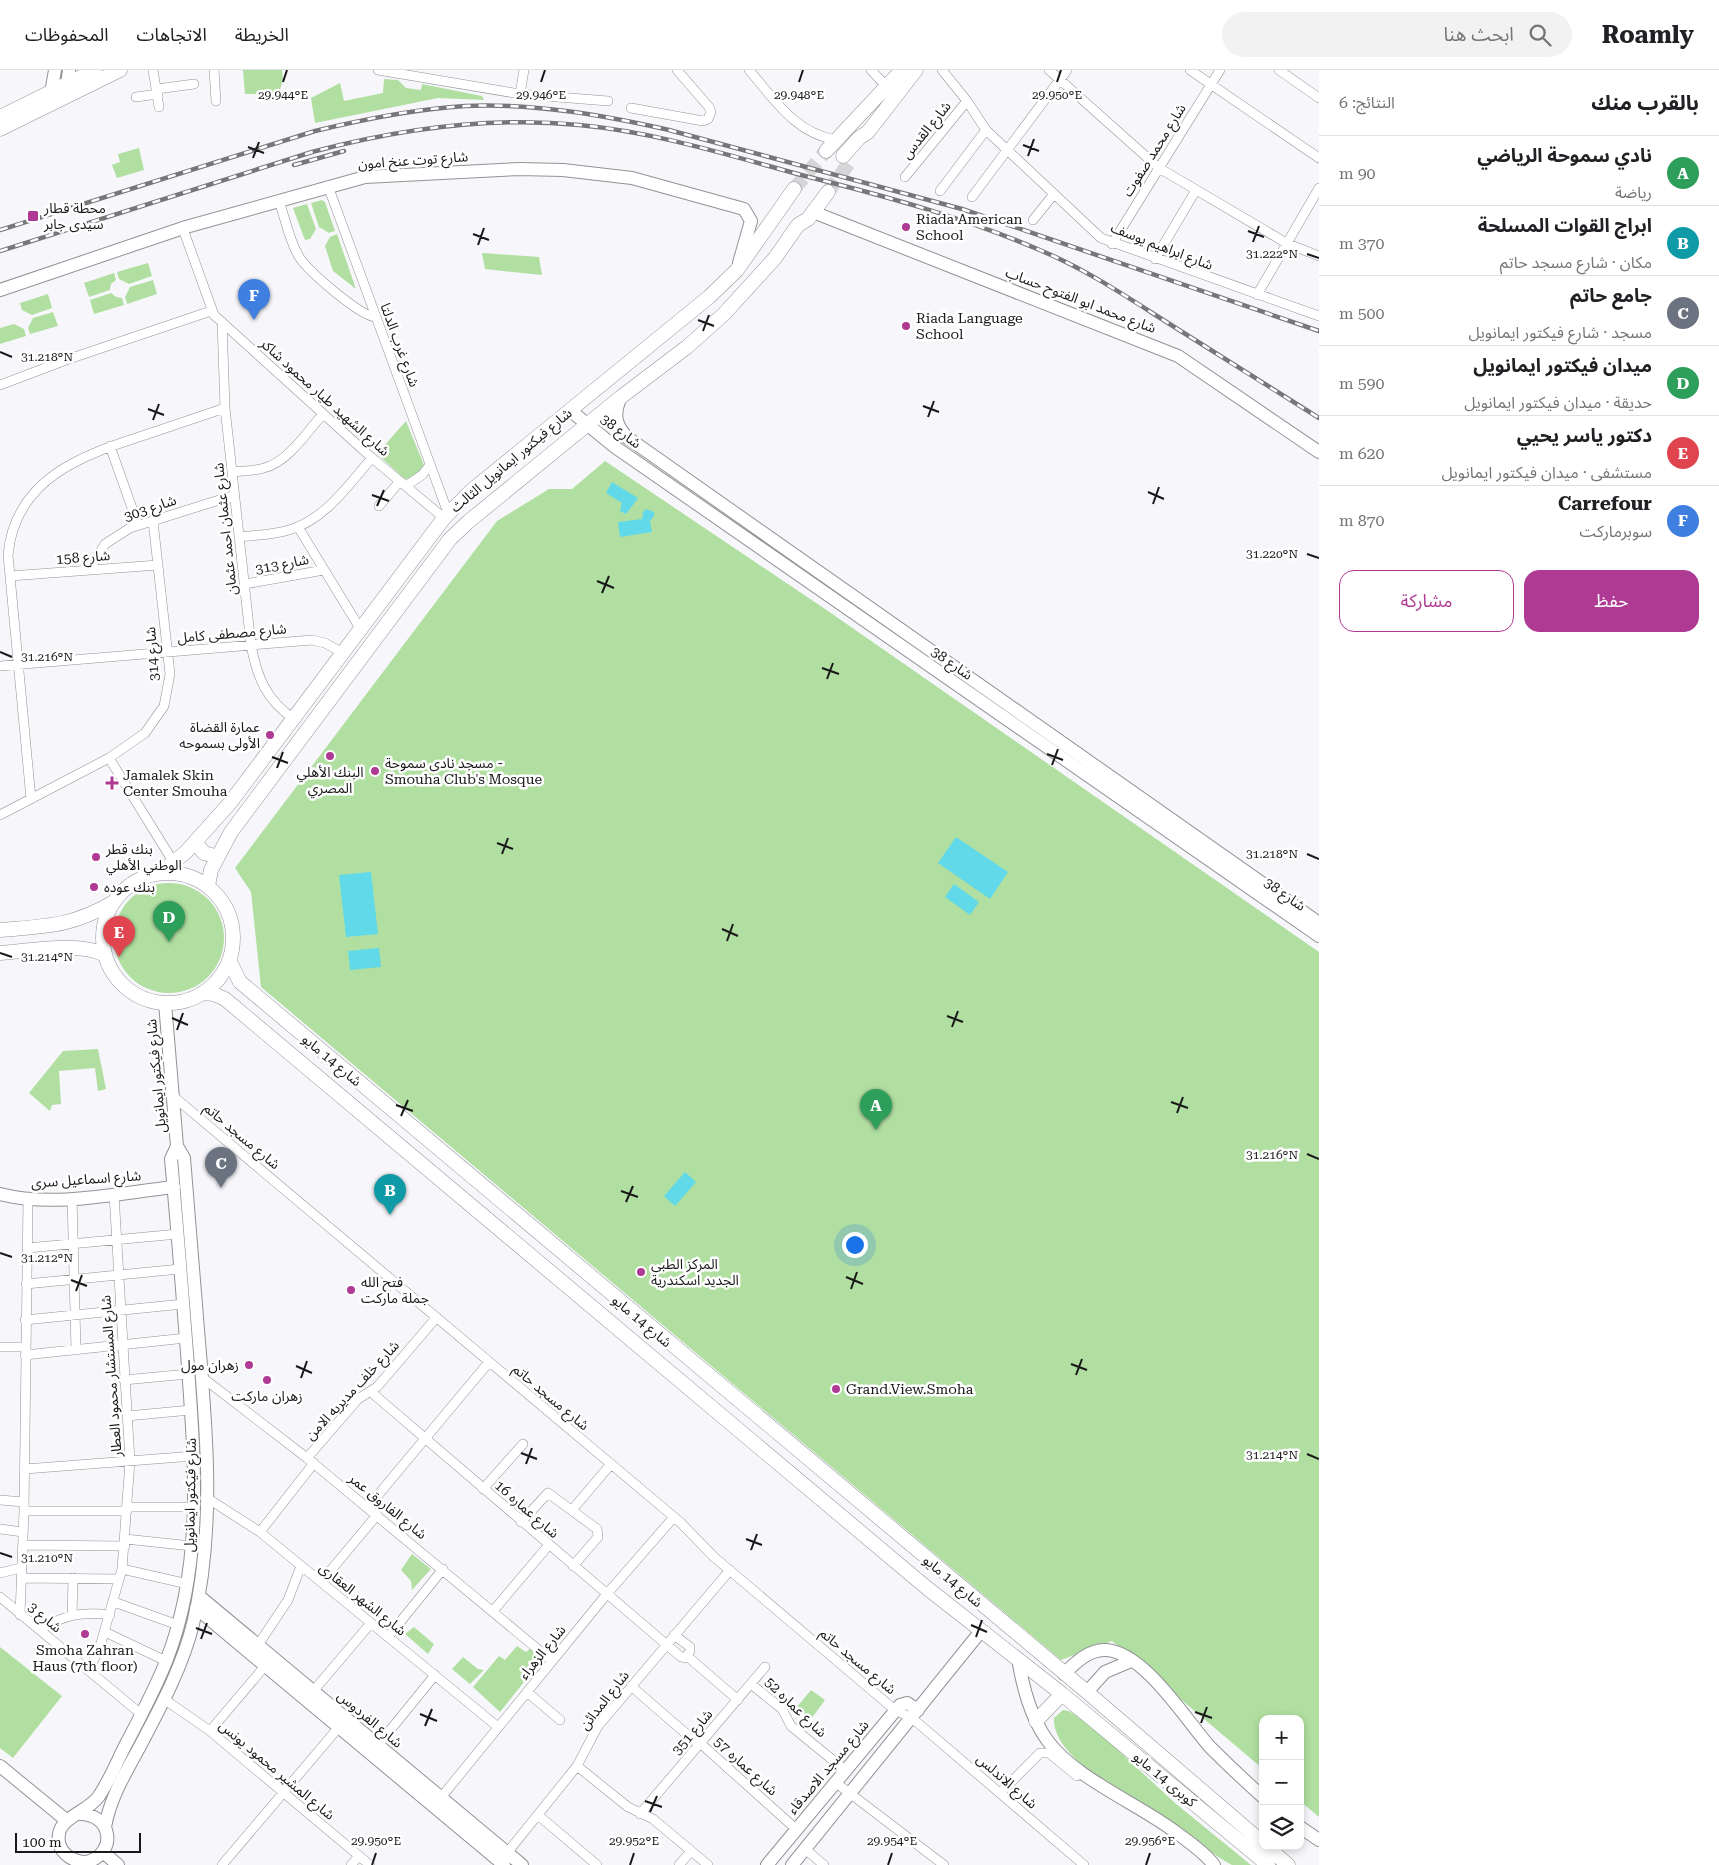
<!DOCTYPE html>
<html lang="ar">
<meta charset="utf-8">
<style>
body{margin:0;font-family:"Roboto Serif","Noto Sans Arabic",serif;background:#f2f2f2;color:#202124;direction:rtl}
.controls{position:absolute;right:15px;bottom:15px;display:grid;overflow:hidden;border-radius:10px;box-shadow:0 2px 8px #0003}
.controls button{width:45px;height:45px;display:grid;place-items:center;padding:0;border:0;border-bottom:1px solid #e0e0e0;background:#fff;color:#202124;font:25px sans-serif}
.scale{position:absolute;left:15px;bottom:12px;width:126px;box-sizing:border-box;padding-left:5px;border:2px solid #181819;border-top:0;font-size:14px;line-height:18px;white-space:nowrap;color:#181819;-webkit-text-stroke:4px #fff;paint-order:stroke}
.you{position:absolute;left:854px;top:1174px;width:18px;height:18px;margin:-12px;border:4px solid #fff;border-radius:50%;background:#1a73e8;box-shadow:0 0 0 8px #1a73e833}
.badge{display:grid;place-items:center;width:32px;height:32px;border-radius:50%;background:#af3a93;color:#fff;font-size:16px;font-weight:700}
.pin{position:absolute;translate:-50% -41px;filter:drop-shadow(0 1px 2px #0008)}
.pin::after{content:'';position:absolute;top:26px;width:18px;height:15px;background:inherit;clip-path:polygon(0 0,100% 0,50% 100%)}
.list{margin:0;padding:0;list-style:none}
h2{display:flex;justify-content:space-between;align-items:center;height:65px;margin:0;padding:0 20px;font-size:21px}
h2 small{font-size:16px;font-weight:400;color:#757577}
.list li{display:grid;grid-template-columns:32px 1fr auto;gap:15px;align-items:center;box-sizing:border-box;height:70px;padding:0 20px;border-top:1px solid #e0e0e0}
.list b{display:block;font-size:19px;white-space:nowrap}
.list p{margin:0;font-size:16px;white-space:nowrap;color:#757577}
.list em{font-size:16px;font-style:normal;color:#757577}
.actions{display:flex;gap:10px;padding:15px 20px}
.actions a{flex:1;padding:11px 0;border:1px solid #af3a93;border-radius:15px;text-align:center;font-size:18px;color:#af3a93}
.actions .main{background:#af3a93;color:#fff}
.icon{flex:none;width:28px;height:28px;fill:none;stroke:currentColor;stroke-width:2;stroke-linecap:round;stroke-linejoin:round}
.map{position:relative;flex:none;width:1319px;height:1795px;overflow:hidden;direction:ltr}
header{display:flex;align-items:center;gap:30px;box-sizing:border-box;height:70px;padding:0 25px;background:#fff;border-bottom:1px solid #e0e0e0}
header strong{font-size:24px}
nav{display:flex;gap:28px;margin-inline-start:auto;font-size:18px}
.search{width:350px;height:45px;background:#f2f2f2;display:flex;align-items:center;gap:12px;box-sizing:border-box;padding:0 18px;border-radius:28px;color:#757577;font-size:19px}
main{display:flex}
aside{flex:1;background:#fff}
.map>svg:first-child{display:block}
</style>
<header>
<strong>Roamly</strong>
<div class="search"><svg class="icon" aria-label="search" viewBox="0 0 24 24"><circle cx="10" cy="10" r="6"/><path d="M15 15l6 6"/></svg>ابحث هنا</div>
<nav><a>الخريطة</a><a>الاتجاهات</a><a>المحفوظات</a></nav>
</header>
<main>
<aside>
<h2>بالقرب منك<small>النتائج: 6</small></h2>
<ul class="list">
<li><span class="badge" style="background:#2e9e5b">A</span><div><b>نادي سموحة الرياضي</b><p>رياضة</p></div><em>90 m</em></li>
<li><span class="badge" style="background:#0f9aa8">B</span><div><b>ابراج القوات المسلحة</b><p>مكان · شارع مسجد حاتم</p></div><em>370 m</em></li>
<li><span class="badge" style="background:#6b7280">C</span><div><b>جامع حاتم</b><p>مسجد · شارع فيكتور ايمانويل</p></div><em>500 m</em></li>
<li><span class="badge" style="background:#2e9e5b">D</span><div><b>ميدان فيكتور ايمانويل</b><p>حديقة · ميدان فيكتور ايمانويل</p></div><em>590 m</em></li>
<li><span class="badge" style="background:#e0444e">E</span><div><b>دكتور ياسر يحيي</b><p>مستشفى · ميدان فيكتور ايمانويل</p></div><em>620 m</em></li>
<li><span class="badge" style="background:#3f7fe0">F</span><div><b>Carrefour</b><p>سوبرماركت</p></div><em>870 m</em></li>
</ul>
<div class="actions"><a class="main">حفظ</a><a>مشاركة</a></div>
</aside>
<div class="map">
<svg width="1319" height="1795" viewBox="0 0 1319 1795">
<rect width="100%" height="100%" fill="#f7f7fb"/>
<path fill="#b1dfa1" d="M243,0H282L283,9L279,24H245Z
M384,9L398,10L406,18L421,20L422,14L482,26L484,30L438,28L315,53L311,28L340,13L344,31L383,23Z
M139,78L144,100L117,108L112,95L120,92L118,84Z
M322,130L325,132L335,161L329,163L319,157L311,133Z
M307,134L316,159L310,169L305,170L293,138Z
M337,164L356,219L333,201L325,176L330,167Z
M482,183L539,187L542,205L485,199Z
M148,193L152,206L129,214L119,209L117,202Z
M114,203L116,210L111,214L110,220L89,227L84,213Z
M153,210L157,224L127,234L125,227L130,217Z
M111,223L116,227L122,228L124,235L94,244L90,230Z
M48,224L52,238L32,245L22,240L20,233Z
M53,242L58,256L30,264L28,258L33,248Z
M14,254L24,259L26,266L0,274V258Z
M406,351L424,395L414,408L405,409L377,384Z
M605,391L828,541L1319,882V1747L1300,1731V1649H1263V1699L1112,1571L1061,1590L261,917L251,822L235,798L497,451L549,419H572Z
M114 868a55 55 0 1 1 110 0a55 55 0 1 1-110 0Z
M98,979L106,1019L98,1021L95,998L59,1001L61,1034L52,1035L50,1041L29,1023L63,981Z
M412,1484L431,1499L412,1520L411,1511L401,1500Z
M414,1557L434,1574L428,1584L405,1564Z
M517,1576L526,1582L531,1578L540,1592L500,1642L473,1617L499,1586L505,1590Z
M0,1577L62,1626L13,1688L0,1678Z
M463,1587L478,1599L484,1600L470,1614L452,1599Z
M811,1620L825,1630L811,1649L796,1638Z
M1063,1640L1069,1641L1091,1655L1175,1733L1251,1795C1245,1795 1237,1795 1232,1795C1216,1788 1197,1769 1182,1759C1149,1738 1051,1692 1054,1648Z"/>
<path fill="#61d9e8" d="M612,412L638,428L626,444L620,441L622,433L606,423Z
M646,439L654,442V446L650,451L652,462L620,467L618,452L642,449L643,442Z
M956,767L1008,802L990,829L938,793Z
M371,802L378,864L346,867L339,805Z
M954,814L979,832L970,845L945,827Z
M379,878L381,897L350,900L348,881Z
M685,1102L696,1112L675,1136L664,1126Z"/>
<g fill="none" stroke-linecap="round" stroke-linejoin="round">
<path stroke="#d6d6d9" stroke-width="14" stroke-dasharray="14 7" stroke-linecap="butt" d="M794,119L826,81
M828,122L851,90"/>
<defs>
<path id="street" d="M153,0L159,37
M214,0L216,31
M378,0L520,24L608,31
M749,0C775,30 795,63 836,70
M871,0L886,16
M942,0L967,31L986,60L1101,168L1319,246
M1049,0L1159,98L1288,174L1319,186
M1190,0L1319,88
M1279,0L1319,28
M157,19L194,14
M520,24L524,0
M136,27L158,24
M631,38L703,51L708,49L711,42L709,37L677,0
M905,107L967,31
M328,116L448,443
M940,121L986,60
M972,127L1067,0
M279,131C285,148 289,169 298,185C306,200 359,245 375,247
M1033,150L1054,124
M183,159L214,245L372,388L444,448
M1112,174L1220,0
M1155,189L1196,120
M1257,225L1319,118
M222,252L225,338L251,575C257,607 266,630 294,649
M0,315L66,290L211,241
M110,376L138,455
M233,402C243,401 254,401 264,398C288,392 307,362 323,344
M406,416L422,405L430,395
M379,436L400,411
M298,457L361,560
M240,467C256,465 273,465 289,460C326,449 348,415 372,388
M89,500L105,474L130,458L235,425
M10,506L158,495
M245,514L324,500
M0,596L312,570L325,573L343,583
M109,688L174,793
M31,729L8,485C15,408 83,385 145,365C172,356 199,347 225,338
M0,745L109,688L145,663L164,636L170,604L153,451
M173,1026L680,1452L714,1487L895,1640L912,1648L1084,1795
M72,1128L76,1280
M27,1178L178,1164
M26,1214L180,1199
M25,1250L183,1234
M0,1277H25
M25,1285L186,1268
M203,1308L307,1388L552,1591
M124,1310L188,1304
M371,1322L681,1587L685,1588L690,1581V1577L674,1565
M127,1346L191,1340
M307,1388L358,1329L377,1317L436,1248
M25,1399L194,1386
M483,1419L523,1374
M207,1428L260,1462L498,1657
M0,1430L24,1432
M127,1437H194
M368,1437L489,1292
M572,1440L611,1394
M24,1441H127
M521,1452L548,1423L597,1459L598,1467L573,1496
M0,1459L23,1462
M260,1462L314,1393
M125,1469L192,1476
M23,1475L125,1476
M122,1499L188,1514
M0,1503L21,1498
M21,1508L119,1509
M321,1512L377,1445
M0,1527L141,1644
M114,1532L178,1555
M493,1541L548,1476
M20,1545L24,1441L28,1129
M72,1545L73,1508
M40,1560C62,1545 84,1541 110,1545
M105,1562L166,1591
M388,1567L443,1499
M258,1575L288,1530L301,1496
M687,1586L738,1630
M89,1601L101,1573L122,1499L130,1391L114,1124
M751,1614L782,1639L791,1656L845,1700
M631,1616L699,1675
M527,1622L560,1650
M310,1625L371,1553
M164,1629L210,1661L370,1795
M210,1661L265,1596
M700,1673L796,1759
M378,1675L435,1605
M577,1696L628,1737L653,1749L708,1795
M835,1712L944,1795
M1000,1723L1040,1683H1049L1077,1706
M439,1730L606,1525L674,1447
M640,1744L765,1597
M538,1745L597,1795
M805,1779L824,1795
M507,1783L577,1696L598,1656L730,1500
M222,1795L339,1657
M351,1795L359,1786
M679,1795L691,1781"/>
<path id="secondary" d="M66,22L69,0
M50,29L55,0
M813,142L1178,286L1319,382
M0,220L186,157L365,107L519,99L563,100L632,108L744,139L751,151L739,193
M621,327C613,344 615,355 628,368L1319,853
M571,341L615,377L1319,866
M0,1124C55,1138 118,1123 174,1117
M199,1526L522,1795
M196,1538L504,1795
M1018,1589C1023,1617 1030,1646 1047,1670C1074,1708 1139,1734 1177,1763C1190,1773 1204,1782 1214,1795
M1064,1604C1075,1593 1089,1579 1106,1580C1144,1582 1186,1650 1210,1677C1227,1694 1245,1711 1263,1727
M1087,1622L1105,1602L1131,1591
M0,1696L66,1750
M80,1744C112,1744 118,1783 87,1792C71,1792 56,1781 59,1764C62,1746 88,1742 99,1726C109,1711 116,1694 124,1678C139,1649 155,1620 167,1589C205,1491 194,1385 187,1283C182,1218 177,1154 171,1089L177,1076
M105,1757C110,1728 125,1704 139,1678C160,1638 182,1598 193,1554C215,1462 207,1365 199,1272C194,1211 189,1149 184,1088L177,1076L165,933
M1300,1757L1319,1770
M103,1782L118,1795
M767,1795L900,1635L907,1633L918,1640
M792,1795L981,1561"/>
<path id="primary" d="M0,47L95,0
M0,59L120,0
M826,81L902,0
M843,86L859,68L868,62L916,0
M195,772L204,783L218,787
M103 868a65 65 0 1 1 130 0a65 65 0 1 1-130 0Z
M160,803L186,782L230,733L444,448L471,421L709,227L737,200L794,119
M208,816L211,800L231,762L450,469L468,452L621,327L687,277L724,244L775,188L798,155L808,149L828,122
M0,860C46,856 70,857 112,833
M0,883C29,881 80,871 105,885
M229,890L240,912L1087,1622L1263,1773
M202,923L214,924L225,929L927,1518L1062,1624L1268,1795
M1036,1651L1062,1624
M1266,1776L1288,1795"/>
</defs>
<use href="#street" stroke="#929396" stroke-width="10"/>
<use href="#secondary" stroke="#929396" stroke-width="14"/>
<use href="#primary" stroke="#929396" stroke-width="15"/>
<use href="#street" stroke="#fff" stroke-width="9"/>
<use href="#secondary" stroke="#fff" stroke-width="12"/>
<use href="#primary" stroke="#fff" stroke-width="14"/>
<defs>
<path id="rail" d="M294,95L344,81
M0,160L315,61C365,49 414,39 465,36C534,33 603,45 669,60L962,139L1319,261
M0,181L312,82C399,59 489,46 579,55C656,62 731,86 805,106C885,126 966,148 1042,181C1087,200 1127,227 1168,253C1219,285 1269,317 1319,348"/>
</defs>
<use href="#rail" stroke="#77777a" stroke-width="4.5"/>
<use href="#rail" stroke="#fff" stroke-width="2.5" stroke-dasharray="8" stroke-linecap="butt"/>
</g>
<path fill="none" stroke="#181819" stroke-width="2" d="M283,12L287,0M541,12L545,0M799,12L803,0M1057,12L1061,0M1023,75L1039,81M248,77L264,83M1028,86L1034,69M253,88L259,72M1248,161L1264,167M473,164L489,170M1253,172L1259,156M478,175L484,158M1307,184L1319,188M698,250L714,256M703,261L709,245M0,282L12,287M923,336L939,342M148,339L164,345M928,347L934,331M153,350L159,334M1148,422L1164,429M372,425L389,431M1153,434L1159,417M377,436L384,420M1307,484L1319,488M597,511L614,518M602,523L609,506M0,582L12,587M822,598L839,604M827,609L833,593M1047,684L1063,690M272,687L288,693M1052,695L1058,679M277,698L283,682M497,773L513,779M502,784L508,768M1307,784L1319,789M722,859L738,866M727,871L733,854M0,883L12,887M947,946L963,952M172,948L188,955M952,957L958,941M177,960L183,943M1171,1032L1188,1038M396,1035L413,1041M1177,1043L1183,1027M401,1046L408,1030M1307,1084L1319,1089M621,1121L638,1127M626,1132L633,1116M0,1183L12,1187M846,1207L863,1214M71,1210L87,1216M851,1219L857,1202M76,1221L82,1205M1071,1294L1087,1300M296,1296L312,1303M1076,1305L1082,1289M301,1308L307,1291M521,1383L537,1389M1307,1384L1319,1389M526,1394L532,1378M746,1469L762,1475M751,1480L757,1464M0,1483L12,1487M971,1555L987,1562M196,1558L212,1564M976,1567L982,1550M201,1569L207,1553M1195,1642L1212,1648M420,1644L437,1651M1201,1653L1207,1637M425,1656L432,1639M645,1731L662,1737M650,1742L657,1726M372,1795L376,1783M630,1795L634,1783M888,1795L892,1783M1146,1795L1150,1783"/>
<g fill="#af3a93" stroke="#fff" stroke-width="2">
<rect x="27" y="140" width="12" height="12" rx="2.5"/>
<circle cx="906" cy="157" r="5"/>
<circle cx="906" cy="256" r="5"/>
<circle cx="270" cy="665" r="5"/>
<circle cx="330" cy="686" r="5"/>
<circle cx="375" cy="701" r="5"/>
<path d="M109.5 705.5h5v5h5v5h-5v5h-5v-5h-5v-5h5z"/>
<circle cx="96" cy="787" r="5"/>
<circle cx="94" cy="817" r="5"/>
<circle cx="641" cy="1202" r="5"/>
<circle cx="351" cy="1220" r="5"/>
<circle cx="249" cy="1295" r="5"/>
<circle cx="267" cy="1310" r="5"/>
<circle cx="836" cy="1319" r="5"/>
<circle cx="85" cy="1564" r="5"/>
</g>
<g text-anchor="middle" stroke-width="5" stroke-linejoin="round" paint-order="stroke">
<g font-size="14" fill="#181819" stroke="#fff">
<text transform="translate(926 60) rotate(-51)" y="5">شارع القدس</text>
<text transform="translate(1154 80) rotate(-58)" y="5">شارع محمد صفوت</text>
<text transform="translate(413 90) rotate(-4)" y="5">شارع توت عنخ امون</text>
<text transform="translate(1162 176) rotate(21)" y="5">شارع ابراهيم يوسف</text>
<text transform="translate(1081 230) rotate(21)" y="5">شارع محمد ابو الفتوح حساب</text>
<text transform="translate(400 275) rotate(70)" y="5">شارع غرب الدلتا</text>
<text transform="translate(325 327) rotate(42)" y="5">شارع الشهيد طيار محمود شاكر</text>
<text transform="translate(621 361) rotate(37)" y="5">شارع 38</text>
<text transform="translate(511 390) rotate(-40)" y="5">شارع فيكتور ايمانويل الثالث</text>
<text transform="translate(150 438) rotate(-19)" y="5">شارع 303</text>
<text transform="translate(225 459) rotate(-96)" y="5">شارع عثمان احمد عثمان</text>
<text transform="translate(83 487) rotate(-4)" y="5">شارع 158</text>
<text transform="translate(282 494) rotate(-11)" y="5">شارع 313</text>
<text transform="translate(232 563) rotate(-5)" y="5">شارع مصطفى كامل</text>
<text transform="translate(152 584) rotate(-94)" y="5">شارع 314</text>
<text transform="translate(952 593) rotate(35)" y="5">شارع 38</text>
<text transform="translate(1285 824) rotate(35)" y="5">شارع 38</text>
<text transform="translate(332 990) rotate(40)" y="5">شارع 14 مايو</text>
<text transform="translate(156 1006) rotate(-95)" y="5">شارع فيكتور ايمانويل</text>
<text transform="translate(242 1066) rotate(40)" y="5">شارع مسجد حاتم</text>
<text transform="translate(86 1109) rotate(-4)" y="5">شارع اسماعيل سرى</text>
<text transform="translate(642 1251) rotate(40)" y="5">شارع 14 مايو</text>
<text transform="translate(111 1306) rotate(-94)" y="5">شارع المستشار محمود العطار</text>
<text transform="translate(352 1320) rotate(-47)" y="5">شارع خلف مديريه الامن</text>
<text transform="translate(551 1327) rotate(40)" y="5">شارع مسجد حاتم</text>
<text transform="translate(190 1425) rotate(-89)" y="5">شارع فيكتور ايمانويل</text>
<text transform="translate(388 1436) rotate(39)" y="5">شارع الفاروق عمر</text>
<text transform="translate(527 1439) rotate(41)" y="5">شارع عماره 16</text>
<text transform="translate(953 1511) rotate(40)" y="5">شارع 14 مايو</text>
<text transform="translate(363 1529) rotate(39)" y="5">شارع الشهر العقارى</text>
<text transform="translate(45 1547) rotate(40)" y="5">شارع 3</text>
<text transform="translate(542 1582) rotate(-51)" y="5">شارع الزهراء</text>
<text transform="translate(858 1591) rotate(40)" y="5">شارع مسجد حاتم</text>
<text transform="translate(604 1630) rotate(-52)" y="5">شارع المدائن</text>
<text transform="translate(796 1637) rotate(44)" y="5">شارع عماره 52</text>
<text transform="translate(370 1649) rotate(40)" y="5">شارع الفردوس</text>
<text transform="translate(692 1662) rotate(-50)" y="5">شارع 351</text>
<text transform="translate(746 1696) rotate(42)" y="5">شارع عماره 57</text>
<text transform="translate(828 1697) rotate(-50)" y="5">شارع مسجد الاصدقاء</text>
<text transform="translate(277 1700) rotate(40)" y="5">شارع المشير محمود يونس</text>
<text transform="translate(1165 1709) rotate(40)" y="5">كوبرى 14 مايو</text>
<text transform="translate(1007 1711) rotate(41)" y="5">شارع الاندلس</text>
</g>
<g font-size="14" fill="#181819" stroke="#fff" text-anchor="start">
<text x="44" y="143">محطة قطار<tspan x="44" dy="16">سيدى جابر</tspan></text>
<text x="916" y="154">Riada American<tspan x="916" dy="16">School</tspan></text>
<text x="916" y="253">Riada Language<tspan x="916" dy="16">School</tspan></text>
<text x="260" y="662" text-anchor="end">عمارة القضاة<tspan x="260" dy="16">الأولى بسموحه</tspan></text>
<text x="385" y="698">مسجد نادى سموحة -<tspan x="385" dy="16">Smouha Club's Mosque</tspan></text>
<text x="330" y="707" text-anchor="middle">البنك الأهلي<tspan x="330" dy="16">المصري</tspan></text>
<text x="123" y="710">Jamalek Skin<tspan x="123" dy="16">Center Smouha</tspan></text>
<text x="106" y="784">بنك قطر<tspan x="106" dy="16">الوطني الأهلي</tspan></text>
<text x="104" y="822">بنك عوده</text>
<text x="651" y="1199">المركز الطبى<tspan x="651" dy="16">الجديد اسكندرية</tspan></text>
<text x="361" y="1217">فتح الله<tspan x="361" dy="16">جملة ماركت</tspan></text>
<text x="239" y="1300" text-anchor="end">زهران مول</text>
<text x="846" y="1324">Grand.View.Smoha</text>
<text x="267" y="1331" text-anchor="middle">زهران ماركت</text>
<text x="85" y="1585" text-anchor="middle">Smoha Zahran<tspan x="85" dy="16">Haus (7th floor)</tspan></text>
</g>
</g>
<g font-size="12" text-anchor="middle" fill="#181819" stroke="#fff" stroke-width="5" stroke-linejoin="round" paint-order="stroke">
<text x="283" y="29">29.944°E</text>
<text x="541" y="29">29.946°E</text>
<text x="799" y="29">29.948°E</text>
<text x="1057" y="29">29.950°E</text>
<text x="1272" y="188">31.222°N</text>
<text x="47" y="291">31.218°N</text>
<text x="1272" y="488">31.220°N</text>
<text x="47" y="591">31.216°N</text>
<text x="1272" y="788">31.218°N</text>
<text x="47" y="891">31.214°N</text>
<text x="1272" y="1089">31.216°N</text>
<text x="47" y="1192">31.212°N</text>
<text x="1272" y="1389">31.214°N</text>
<text x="47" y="1492">31.210°N</text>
<text x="376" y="1775">29.950°E</text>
<text x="634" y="1775">29.952°E</text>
<text x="892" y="1775">29.954°E</text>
<text x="1150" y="1775">29.956°E</text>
</g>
</svg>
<div class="controls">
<button>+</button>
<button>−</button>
<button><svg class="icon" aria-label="layers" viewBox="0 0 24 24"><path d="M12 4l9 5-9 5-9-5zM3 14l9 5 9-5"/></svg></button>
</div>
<div class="scale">100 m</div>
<div class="you"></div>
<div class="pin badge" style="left:876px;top:1060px;background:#2e9e5b">A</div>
<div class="pin badge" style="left:390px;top:1145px;background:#0f9aa8">B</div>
<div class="pin badge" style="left:221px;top:1118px;background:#6b7280">C</div>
<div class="pin badge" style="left:169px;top:872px;background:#2e9e5b">D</div>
<div class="pin badge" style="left:119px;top:887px;background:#e0444e">E</div>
<div class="pin badge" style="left:254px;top:250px;background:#3f7fe0">F</div>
</div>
</main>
